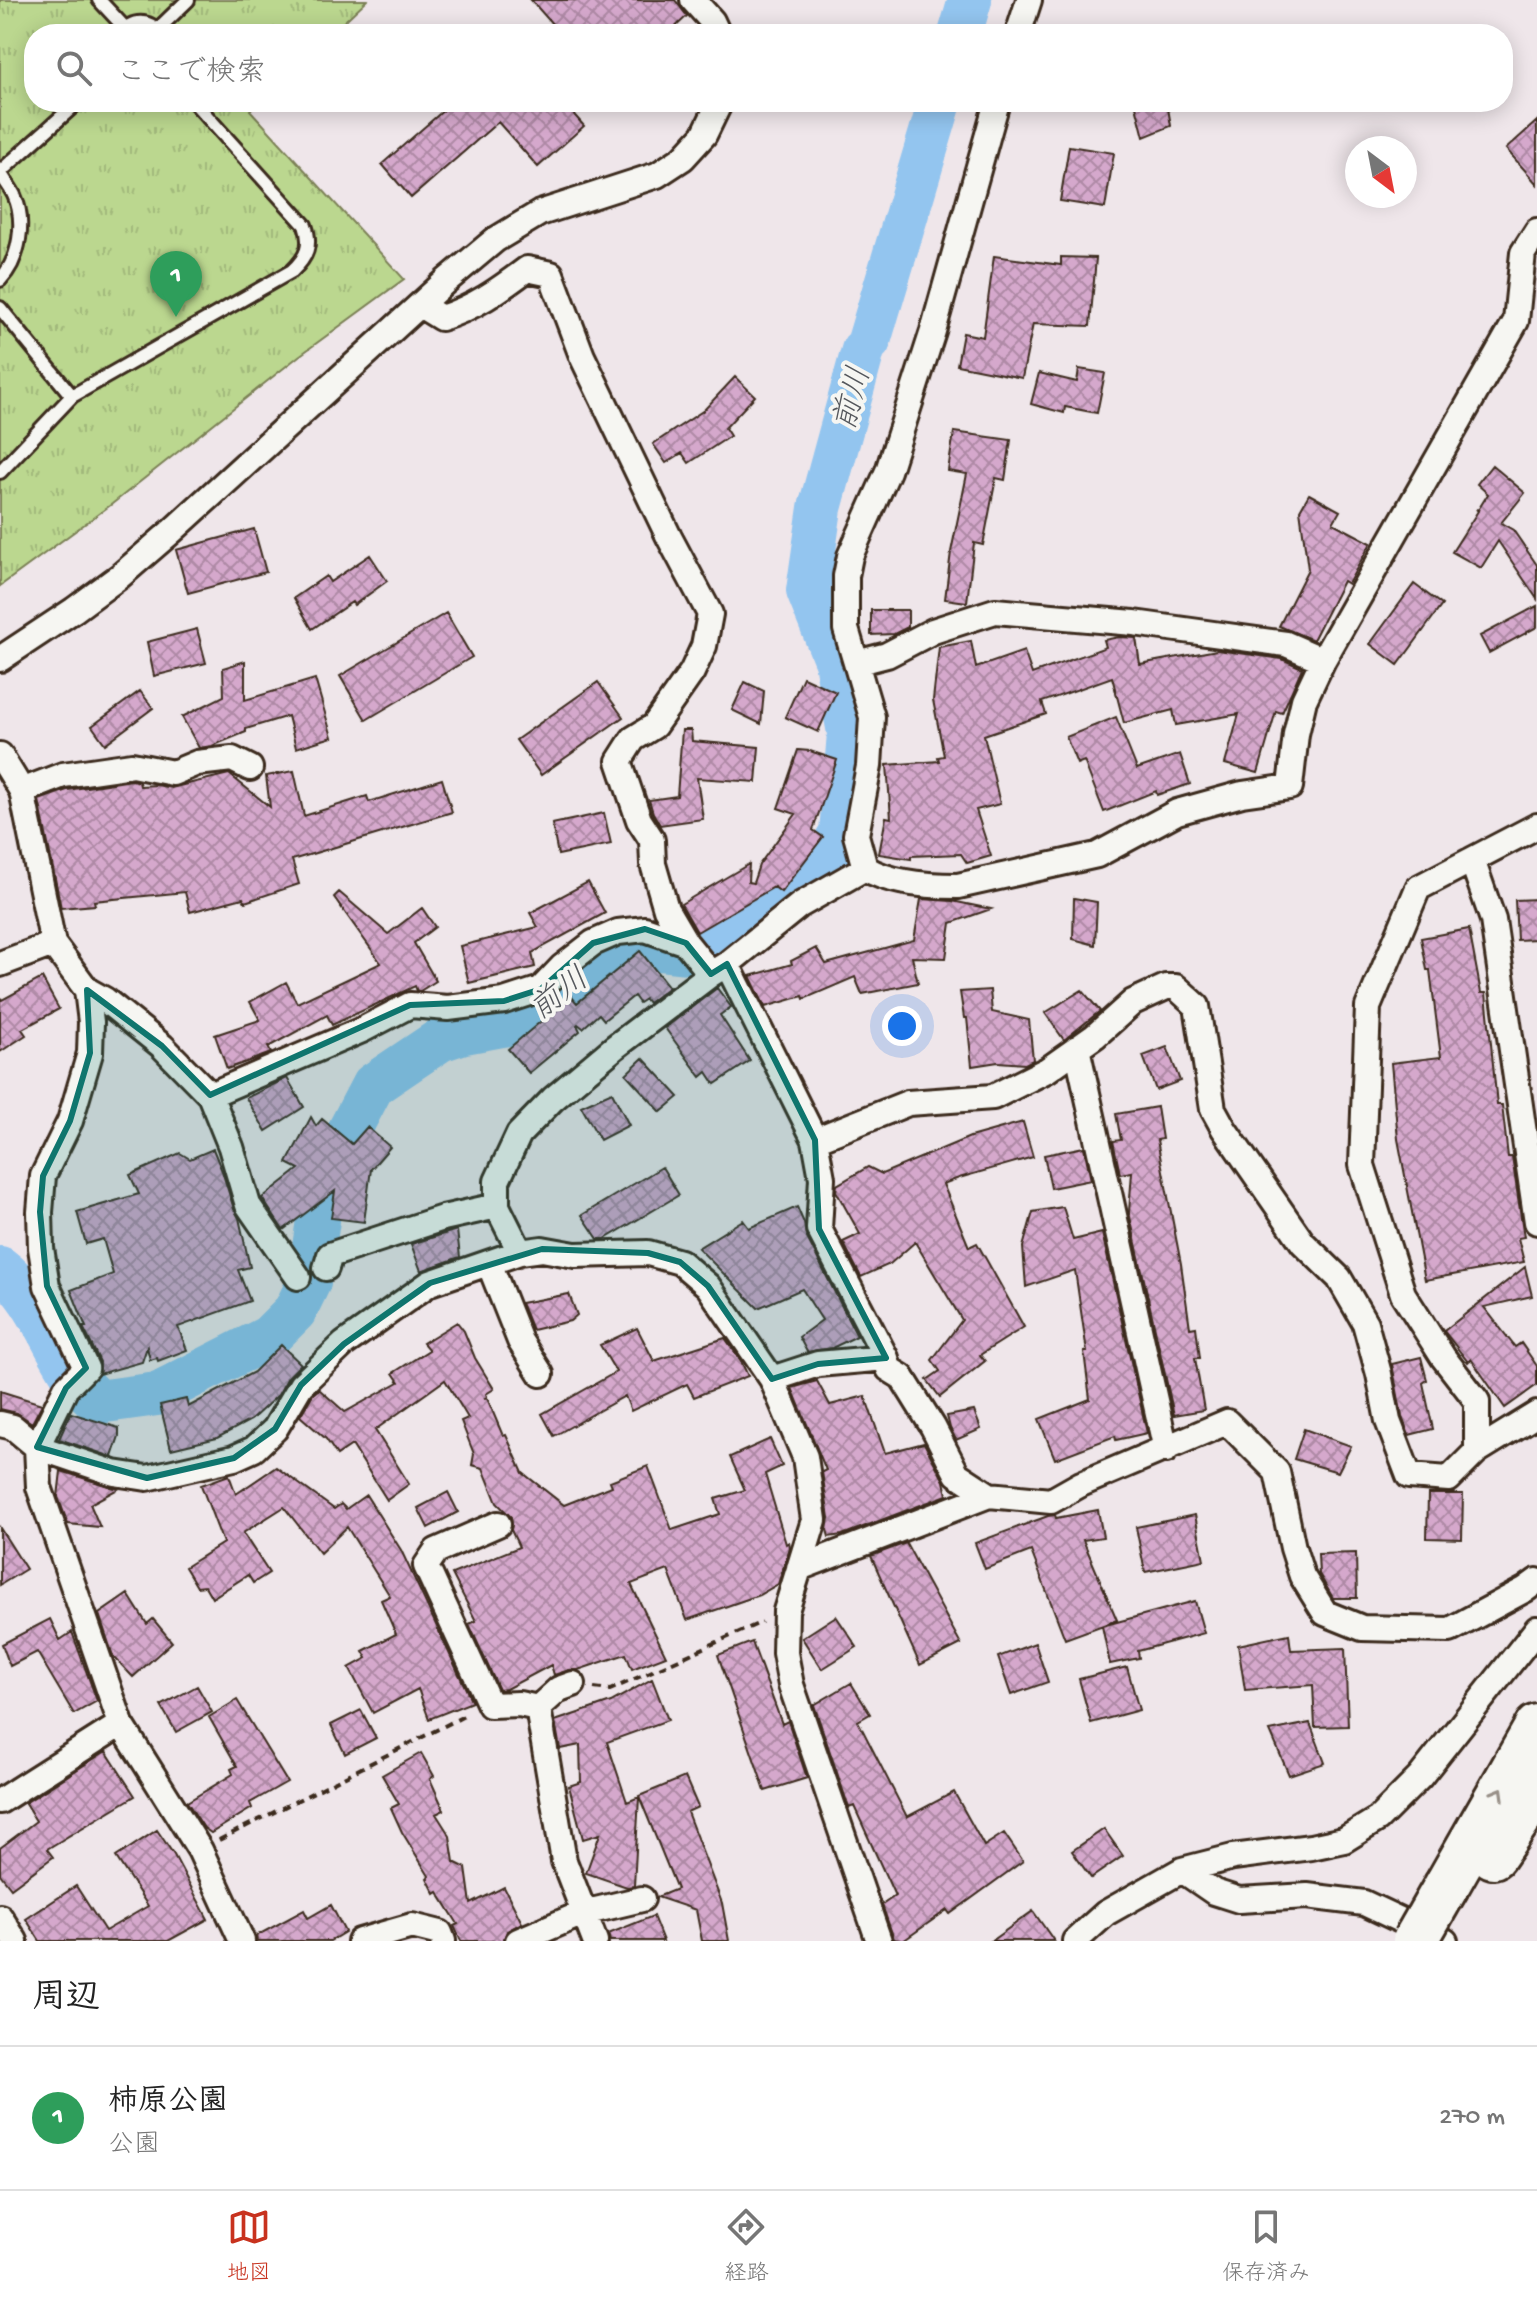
<!DOCTYPE html>
<html lang="ja">
<meta charset="utf-8">
<style>
body{margin:0;font-family:"Gochi Hand","Klee One",sans-serif;background:#f6f6f6;color:#222}
.compass{position:absolute;left:1345px;top:136px;width:72px;height:72px;border-radius:50%;background:#fff;box-shadow:0 4px 20px #0003;rotate:148deg}
.you{position:absolute;left:902px;top:1026px;width:28px;height:28px;margin:-20px;border:6px solid #fff;border-radius:50%;background:#1a73e8;box-shadow:0 0 0 12px #1a73e833}
.badge{display:grid;place-items:center;width:52px;height:52px;border-radius:50%;background:#c8321e;color:#fff;font-size:26px;font-weight:700}
.pin{position:absolute;translate:-50% -66px;filter:drop-shadow(0 2px 4px #0008)}
.pin::after{content:'';position:absolute;top:42px;width:28px;height:24px;background:inherit;clip-path:polygon(0 0,100% 0,50% 100%)}
.list{margin:0;padding:0;list-style:none}
h2{display:flex;justify-content:space-between;align-items:center;height:104px;margin:0;padding:0 32px;font-size:34px}
h2 small{font-size:26px;font-weight:400;color:#767676}
.list li{display:grid;grid-template-columns:52px 1fr auto;gap:24px;align-items:center;box-sizing:border-box;height:144px;padding:0 32px;border-top:2px solid #e0e0e0}
.list b{display:block;font-size:30px;white-space:nowrap}
.list p{margin:0;font-size:26px;white-space:nowrap;color:#767676}
.list em{font-size:26px;font-style:normal;color:#767676}
.icon{flex:none;width:44px;height:44px;fill:none;stroke:currentColor;stroke-width:2;stroke-linecap:round;stroke-linejoin:round}
.map{position:relative;flex:none;width:1537px;height:1941px;overflow:hidden}
.search{position:absolute;background:#fff;box-shadow:0 4px 20px #0003;left:24px;right:24px;top:24px;height:88px;display:flex;align-items:center;gap:20px;box-sizing:border-box;padding:0 28px;border-radius:32px;color:#767676;font-size:30px}
.sheet{height:248px;background:#fff}
nav{display:flex;justify-content:space-around;align-items:center;box-sizing:border-box;height:112px;border-top:2px solid #e0e0e0;background:#fff;font-size:22px;color:#767676}
nav a{display:grid;justify-items:center;gap:4px}
nav .on{color:#c8321e}
.map>svg:first-child{display:block}
</style>
<div class="map">
<svg width="1537" height="1941" viewBox="0 0 1537 1941">
<defs>
<pattern id="park-tufts" width="24" height="20" patternUnits="userSpaceOnUse" patternTransform="scale(2)"><rect width="24" height="20" fill="#bbd78f"/><path d="M3 7l-1-3M5 7V3M7 7l1-3M15 17l-1-3M17 17v-4M19 17l1-3" fill="none" stroke="#a2b97b"/></pattern>
<pattern id="building-cross-hatch" width="8" height="8" patternUnits="userSpaceOnUse" patternTransform="scale(2)"><rect width="8" height="8" fill="#d5a8cc"/><path d="M0 0l8 8M0 8l8-8" fill="none" stroke="#ae89a5"/></pattern>
</defs>
<rect width="100%" height="100%" fill="#efe6ea"/>
<filter id="ink" filterUnits="userSpaceOnUse"><feTurbulence type="fractalNoise" baseFrequency=".0125" numOctaves="2"/><feDisplacementMap in="SourceGraphic" scale="16" xChannelSelector="R" yChannelSelector="G"/><feConvolveMatrix kernelMatrix="1 2 1 2 8 2 1 2 1" color-interpolation-filters="sRGB"/></filter>
<g filter="url(#ink)">
<path fill="url(#park-tufts)" stroke="#7b8056" stroke-width="2" d="M0,0H367L331,34H34V102H258L250,110L404,279L299,356L112,504L0,586Z"/>
<g fill="none" stroke-linecap="round" stroke-linejoin="round">
<path stroke="#93c5ef" stroke-width="44" d="M960,34L970,0
M869,341L940,102
M0,1268C37,1296 50,1342 76,1379C82,1387 91,1395 98,1402L157,1394L269,1337L295,1311L309,1282L324,1179L373,1085L440,1040L464,1032L518,1022L622,945L688,952L811,882L841,833L849,733L836,661L808,591L820,508L863,350"/>
</g>
<path fill="url(#building-cross-hatch)" stroke="#3b2a1e" stroke-width="2" d="M531,0H675L687,16L668,34H561Z
M453,102H563L584,126L538,167L498,122L411,198L382,164Z
M1135,102H1167L1171,126L1144,137Z
M1537,121V184L1506,149Z
M1069,146L1114,153L1105,208L1060,201Z
M994,256L1061,265V257L1096,258L1090,326L1033,324L1022,378L957,365L963,333L983,337Z
M1079,369L1105,373L1097,413L1065,407L1064,413L1031,404L1039,373L1077,382Z
M735,377L755,396L725,428L730,436L689,463L682,453L666,463L653,444L704,410Z
M954,432L1011,440L1005,480L996,478L983,545L974,543L967,602L945,599L951,552L967,474L948,471Z
M1492,465L1525,493L1501,523L1513,530L1537,565V599L1498,541L1481,568L1452,552L1478,511L1476,509L1478,510L1488,494L1477,484Z
M1309,494L1340,511L1333,523L1371,543L1348,584L1343,581L1313,640L1279,626L1308,569L1300,510Z
M254,529L266,572L188,593L176,550Z
M370,555L387,581L354,605L352,602L312,629L294,598L326,576L330,582Z
M1414,584L1442,605L1398,665L1370,644Z
M1537,606V627L1489,653L1480,636Z
M871,610H908V627L894,634L871,635Z
M446,613L472,657L366,720L340,676Z
M197,629L206,663L154,676L147,642Z
M1119,637L1136,638L1140,664L1217,650L1282,659L1302,668L1282,713L1276,711L1258,773L1225,764L1239,714L1176,725L1173,710L1124,723L1112,677L1042,702L1046,714L984,735L1000,804L976,810L991,856L967,863L961,854L911,856V859L879,854L886,817L891,818L887,765L939,761L938,757L944,756L933,700L939,647L971,641L976,668L1024,651L1032,674L1106,647L1104,640Z
M245,661V700L315,679L332,737L296,748L288,716L246,729V732L212,746L199,748L182,717L224,696L223,668Z
M803,677L836,692L818,732L785,717Z
M598,682L623,717L541,775L516,740Z
M745,682L764,691L761,724L732,710Z
M140,691L153,708L105,744L92,726Z
M1116,717L1137,769L1180,754L1190,784L1157,795L1156,791L1104,812L1084,761L1077,764L1066,737Z
M682,730H691L692,741L759,747L756,782L697,778L703,819L660,825L653,813L649,800L677,796Z
M798,750L810,751L837,760L813,830L823,837L781,892L774,887L697,932L681,904L749,864L748,882L753,883L759,865L796,814L778,808Z
M294,771L304,816L367,796L369,802L442,779L452,812L292,860L299,884L245,902L243,898L190,912L185,892L94,901L95,905L61,908L39,800L67,790L132,780L139,782L140,786L157,785L171,788L229,774L270,807L266,776Z
M604,813L611,844L558,855L552,824Z
M588,882L605,913L532,953L535,967L469,983L460,946L538,927L530,913Z
M339,892L388,934L422,908L435,927L414,943L436,981L420,991H417L415,986L332,1025L327,1015L268,1047L271,1053L227,1069L215,1035L260,1020L250,1002L286,982L297,1003L381,963L334,897Z
M1074,898L1097,902L1095,945L1073,939Z
M921,899L952,901L991,909L951,923L946,958L912,957L918,983L862,994L855,977L804,999L803,996L765,1007L750,976L792,964L791,961L816,948L826,964L914,940Z
M1537,899V939L1517,940L1515,900Z
M1469,929L1481,993H1486L1497,1105H1502L1508,1157H1512L1524,1237L1518,1238L1524,1262L1425,1280L1398,1139L1391,1063L1441,1057L1430,970H1427L1421,938Z
M640,951L669,987L648,1003L645,999L639,1003L634,996L604,1020L599,1014L583,1028L578,1024L577,1025L580,1031L529,1073L508,1049L571,996L577,1003Z
M42,978L59,1009L22,1029L26,1035L0,1052V997L2,1000Z
M717,988L731,1007L720,1015L750,1061L715,1084L707,1072L701,1077L665,1028Z
M990,990L992,1012L1029,1020L1033,1060L1025,1064L998,1062L972,1066L967,1018H964L960,992Z
M1082,990L1100,1011L1064,1040L1045,1013Z
M1167,1047L1180,1081L1156,1090L1143,1056Z
M643,1058L679,1097L661,1112L626,1074Z
M287,1078L304,1107L266,1131L246,1098Z
M612,1092L629,1125L600,1140L581,1106Z
M1157,1107L1162,1139L1157,1140L1181,1264L1190,1328L1196,1327L1200,1358H1195L1204,1410L1174,1415L1129,1212L1132,1172L1120,1174L1113,1141L1121,1140L1116,1114Z
M311,1117L316,1126L322,1119L352,1144L367,1127L390,1147L371,1169L364,1222L331,1218L335,1191L283,1230L262,1198L299,1169L287,1163Z
M1023,1122L1033,1157L959,1178L943,1184L969,1247L977,1243L1024,1327L980,1355L985,1361L940,1397L927,1380L940,1371L932,1360L962,1320L915,1242L890,1264L861,1277L843,1242L860,1234L836,1191L837,1185L868,1167L882,1174L970,1137Z
M1084,1147L1091,1180L1051,1188L1044,1155Z
M213,1149L222,1171L234,1209L239,1218L250,1267L238,1270L250,1301L178,1327L187,1350L158,1361L157,1358L150,1360L147,1347L142,1362L99,1374L100,1362L83,1327H86L71,1290L113,1274L103,1239L86,1244L77,1212L139,1194L130,1175L180,1153L190,1159Z
M662,1167L679,1195L605,1239H598L582,1215Z
M797,1207L804,1223L806,1236L857,1336L832,1348L807,1352L799,1337L822,1320L802,1289L758,1308L698,1248L743,1220L749,1228Z
M1063,1207L1073,1240L1102,1233L1147,1433L1116,1440L1115,1436L1055,1459L1039,1419L1090,1399L1084,1352H1087L1075,1270L1026,1287L1023,1247L1033,1212Z
M457,1230L460,1257L421,1271L411,1244Z
M1525,1267L1532,1296L1484,1307L1515,1347L1521,1343L1537,1366V1385L1505,1408L1471,1359L1468,1362L1444,1331Z
M569,1294L577,1315L570,1321L532,1330L521,1303Z
M457,1322L464,1331L475,1358L494,1389L486,1394L487,1397L484,1399L487,1398L503,1436L506,1435L523,1473L564,1505L612,1486L610,1481L648,1466L672,1530L720,1514L715,1499L745,1490L730,1457L770,1439L782,1466L765,1474L786,1544L789,1542L790,1547L778,1584L759,1595L687,1620L668,1570L631,1584L666,1656L632,1669L626,1654L578,1670H569L554,1675L551,1665L506,1689L499,1690L469,1624L476,1621L452,1574L519,1547L511,1530V1517L497,1503L483,1468L472,1465L474,1454L461,1421L468,1418L445,1380L375,1430L409,1484L387,1500L352,1445L337,1455L326,1439L300,1416L313,1394L319,1389L345,1412L399,1382L393,1373L429,1350L423,1343Z
M637,1328L654,1361L725,1338L741,1361L748,1376L694,1397L687,1384L631,1411L625,1396L554,1436L542,1414L616,1372L600,1345Z
M281,1345L301,1364L288,1377L278,1395L251,1420L217,1438L171,1449L160,1405L186,1399L188,1407L254,1372Z
M1421,1357L1427,1380L1423,1383L1433,1429L1409,1435L1402,1417L1392,1364Z
M817,1381L830,1405L865,1396L885,1453L924,1443L944,1481L947,1495L842,1535L829,1537L827,1530L829,1518L822,1472L826,1470L792,1388Z
M0,1391L42,1404L32,1423L17,1413L0,1409Z
M974,1411L981,1429L956,1440L950,1428L947,1416Z
M71,1413L119,1428V1436L112,1457L59,1439Z
M1304,1429L1351,1446L1338,1472L1294,1459Z
M276,1467L334,1509L341,1504L346,1509L366,1495L401,1550L472,1702L429,1719L418,1689L373,1713L349,1668L367,1658L363,1651L396,1634L381,1600L390,1596L347,1527L320,1553L284,1507L243,1533L269,1573L253,1583L248,1575L212,1598L205,1586L197,1587L185,1567L223,1543L201,1485L229,1475L236,1494Z
M61,1471L118,1489L90,1504L100,1527L68,1524L58,1497Z
M448,1492L458,1512L428,1528L418,1508Z
M1428,1494H1463L1462,1539L1427,1538Z
M1098,1510L1103,1537L1083,1540L1117,1620L1065,1639L1031,1551L985,1569L975,1543L1048,1516L1055,1515L1056,1518Z
M1195,1515L1204,1560L1145,1572L1136,1527Z
M0,1528L26,1569L0,1585Z
M906,1543L961,1644L920,1665L871,1556Z
M1356,1553L1357,1598H1333L1319,1574L1318,1554Z
M128,1594L147,1624L153,1619L172,1642L133,1677L113,1656L99,1614Z
M1195,1601L1204,1633L1138,1651L1139,1658L1110,1664L1102,1626Z
M836,1616L857,1647L822,1669L802,1638Z
M50,1619L60,1640L72,1632L97,1701L74,1714L37,1652L10,1666L2,1644Z
M1289,1634L1291,1650L1345,1648L1348,1726L1315,1727L1313,1685L1245,1690L1238,1645Z
M752,1642L782,1724L788,1721L807,1778L765,1791L718,1655Z
M1035,1643L1048,1682L1011,1695L998,1657Z
M1127,1667L1139,1710L1091,1723L1079,1679Z
M652,1679L668,1720L607,1742L627,1802L639,1797L634,1886L627,1887L586,1873L600,1834L583,1839L569,1786L581,1782L580,1745L560,1749L555,1721L611,1702Z
M851,1683L870,1714L858,1721L907,1817L954,1792L984,1846L1004,1833L1023,1861L950,1914L947,1910L903,1941L894,1939L882,1905L895,1896L854,1806L849,1808L814,1705Z
M197,1686L212,1712L176,1732L161,1706Z
M237,1700L287,1782L250,1803L252,1808L211,1833L204,1828L187,1802L233,1774L231,1769L237,1766L209,1717Z
M361,1710L376,1738L345,1754L331,1725Z
M1310,1723L1325,1763L1289,1775L1270,1731Z
M106,1751L135,1796L47,1849L53,1857L11,1888L0,1874V1848L36,1821L25,1803Z
M421,1753L434,1776L430,1779L444,1810L436,1814L450,1836L454,1862L466,1868L471,1904L504,1887L522,1923L507,1931L503,1941H461L454,1926L458,1924L438,1892L435,1894L427,1878L429,1876L402,1832L391,1808L399,1804L382,1775Z
M685,1777L698,1807L687,1812L722,1903L729,1941H702L696,1910L657,1897L677,1889L639,1796Z
M1104,1829L1123,1856L1091,1878L1072,1851Z
M157,1830L174,1855L208,1919L168,1941H40L26,1919L76,1886L105,1931L148,1906L116,1857Z
M331,1905L345,1932L330,1941H257L256,1936L304,1910L308,1918Z
M1033,1911L1054,1941H991Z
M653,1916L663,1941H610L608,1934Z"/>
<g fill="none" stroke-linecap="round" stroke-linejoin="round">
<defs>
<path id="service" d="M99,0L125,28
M158,29L188,0
M121,34C132,19 149,19 161,34
M0,280C20,259 26,221 14,195C10,187 4,180 0,172L78,102
M0,308L72,396
M0,472L72,396L292,271C307,257 312,245 305,225L194,102"/>
<path id="minor" d="M693,0L712,21L718,34
M1018,34L1029,0
M997,102L933,331L888,471L850,556L846,576V629L872,717L869,766L856,835L865,868C889,883 930,886 958,886L1097,855L1177,812L1242,794L1290,787L1296,734L1304,700L1323,660L1516,321L1523,253L1537,231
M420,305L441,318C474,308 499,290 527,269L551,274L582,356L669,537L710,614L704,646L692,672L654,726L633,739L619,761L639,820L652,840L653,864L666,909L686,943L711,974
M0,659L74,610L120,576L172,531L446,281L495,240L540,213L657,175L683,158L704,135L720,102
M856,663L887,655L933,631L995,611L1134,623L1286,644L1323,660
M0,755L22,791L53,944L87,990L91,1022L90,1053L70,1121L43,1176L40,1212L41,1248L47,1286L86,1368L66,1388L37,1447L39,1487L121,1724L200,1850L242,1941
M22,791L63,775L132,765L173,773L197,763L232,759L250,768
M1472,860L1493,920L1537,1222
M0,964L53,944
M727,964L815,1140L908,1103L993,1097L1047,1070L1095,1036L1133,1002L1166,987H1176L1197,1006L1213,1109L1224,1129L1303,1243L1339,1278L1365,1323L1379,1374L1388,1421L1409,1476L1449,1479L1477,1451V1401L1443,1357L1403,1294L1362,1165L1368,1007L1418,888L1537,826
M87,990L105,1000L162,1046L210,1095L231,1147L248,1205L298,1277
M1077,1048L1166,1450
M210,1095L362,1030L410,1005L448,1008L504,1001L541,989L562,967L593,943L618,932L645,929L686,943
M815,1140L822,1178L819,1229L886,1358
M520,1252L497,1206V1181L519,1134L553,1099L615,1047L711,974L727,964L800,905L865,868
M489,1263L520,1341L541,1374
M326,1268L330,1255L443,1218L497,1206
M772,1379L818,1364L886,1358L889,1369L902,1377L933,1427L957,1474L989,1495L1051,1501L1081,1484L1227,1422L1277,1472L1293,1548L1302,1576L1325,1613L1362,1628L1450,1630L1526,1589L1537,1581
M0,1424L13,1427L37,1447L114,1473L147,1478L234,1458L254,1449L275,1429L301,1385L344,1344L430,1283L520,1252L542,1249L575,1255L648,1253L680,1262L708,1286L772,1379L805,1457L814,1520L786,1611L785,1653L791,1685L879,1941
M1477,1451L1537,1414
M498,1524L436,1551L426,1566L490,1705L519,1704L538,1708
M799,1568L989,1495
M538,1708L564,1861L595,1941
M538,1708L559,1689L573,1684
M0,1801L121,1724
M1182,1870L1214,1892L1239,1900L1307,1896L1364,1903L1445,1941
M0,1917L15,1941
M360,1941L412,1926L440,1933L443,1941
M518,1941L583,1913L642,1899
M1075,1941L1106,1913L1182,1870L1233,1857L1311,1847L1344,1840L1378,1819L1420,1777L1537,1629"/>
<path id="motorway" d="M1493,1856L1537,1792
M1447,1885L1537,1727"/>
</defs>
<use href="#service" stroke="#3b2a1e" stroke-width="18"/>
<use href="#minor" stroke="#3b2a1e" stroke-width="30"/>
<use href="#motorway" stroke="#3b2a1e" stroke-width="50"/>
<path stroke="#3b2a1e" stroke-width="4" stroke-dasharray="8 6" stroke-linecap="butt" d="M594,1688L610,1690L762,1622
M219,1840L468,1714"/>
<use href="#service" stroke="#f6f6f2" stroke-width="12"/>
<use href="#minor" stroke="#f6f6f2" stroke-width="24"/>
<use href="#motorway" stroke="#f6f6f2" stroke-width="44"/>
<defs>
<path id="motorway-bridge" d="M1415,1941L1447,1885"/>
</defs>
<use href="#motorway-bridge" stroke="#3b2a1e" stroke-width="50" stroke-linecap="butt"/>
<use href="#motorway-bridge" stroke="#f6f6f2" stroke-width="44"/>
</g>
<defs><path id="oneway-chevron" d="M-2-3.5L2.5 0L-2 3.5" fill="none" stroke-width="1.6" stroke-linecap="round" stroke-linejoin="round" transform="scale(2)"/></defs>
<use stroke="#989088" href="#oneway-chevron" transform="translate(1499 1793) rotate(-60)"/>
</g>
<path fill="#0f766e" fill-opacity="0.2" stroke="#0f766e" stroke-width="6" stroke-linejoin="round" d="M645,929L686,943L711,974L727,964L815,1140L819,1229L886,1358L818,1364L772,1379L708,1286L680,1262L648,1253L542,1249L430,1283L344,1344L301,1385L275,1429L234,1458L147,1478L37,1447L66,1388L86,1368L47,1286L40,1212L43,1176L70,1121L90,1053L87,990L162,1046L210,1095L410,1005L504,1001L541,989L593,943Z"/>
<g text-anchor="middle" stroke-width="8" stroke-linejoin="round" paint-order="stroke">
<g font-size="32" font-style="italic" fill="#55585d" stroke="#f6f6f2">
<text transform="translate(850 398) rotate(-75)" y="11">前川</text>
<text transform="translate(558 992) rotate(-37)" y="11">前川</text>
</g>
</g>
</svg>
<svg class="compass" viewBox="-18 -18 36 36"><path d="M0-13l5 13h-10z" fill="#e53935"/><path d="M0 13l5-13h-10z" fill="#767676"/></svg>
<div class="you"></div>
<div class="pin badge" style="left:176px;top:317px;background:#2e9e5b">1</div>
<div class="search"><svg class="icon" aria-label="search" viewBox="0 0 24 24"><circle cx="10" cy="10" r="6"/><path d="M15 15l6 6"/></svg>ここで検索</div>
</div>
<section class="sheet">
<h2>周辺<small></small></h2>
<ul class="list">
<li><span class="badge" style="background:#2e9e5b">1</span><div><b>柿原公園</b><p>公園</p></div><em>270 m</em></li>
</ul>
</section>
<nav>
<a class="on"><svg class="icon" aria-label="map" viewBox="0 0 24 24"><path d="M3 6l6-2 6 2 6-2v14l-6 2-6-2-6 2zM9 4v14M15 6v14"/></svg>地図</a>
<a><svg class="icon" aria-label="directions" viewBox="0 0 24 24"><path d="M12 3l9 9-9 9-9-9zM9 14v-3h6M13 9l2 2-2 2"/></svg>経路</a>
<a><svg class="icon" aria-label="saved" viewBox="0 0 24 24"><path d="M7 4h10v16l-5-4-5 4z"/></svg>保存済み</a>
</nav>
